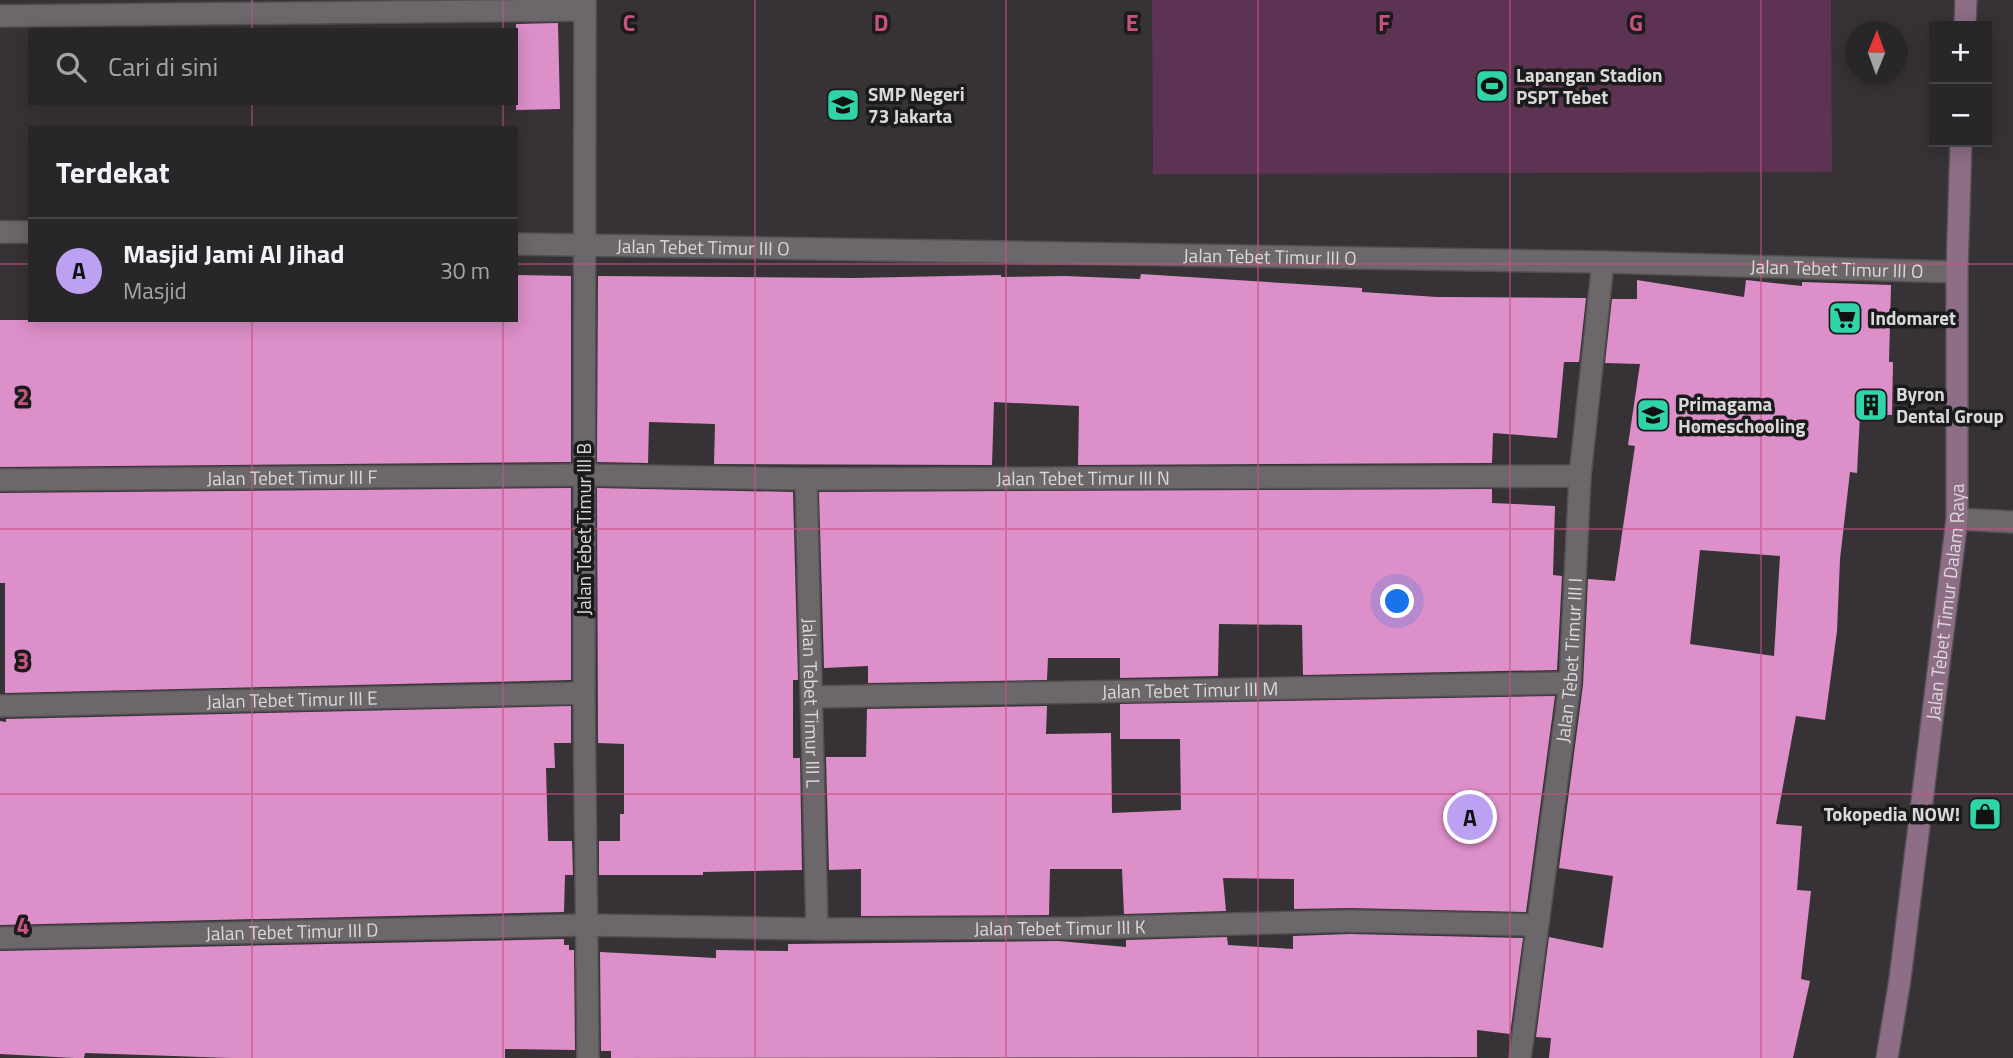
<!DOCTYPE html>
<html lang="id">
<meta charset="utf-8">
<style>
body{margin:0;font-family:"Titillium Web",sans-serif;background:#302e30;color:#f1f3f6}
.controls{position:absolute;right:21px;top:21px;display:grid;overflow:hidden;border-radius:0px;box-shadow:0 4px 18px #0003}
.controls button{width:63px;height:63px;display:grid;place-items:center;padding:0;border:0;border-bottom:2px solid #444345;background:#282628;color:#f1f3f6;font:35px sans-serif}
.compass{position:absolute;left:1845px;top:21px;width:63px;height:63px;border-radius:50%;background:#282628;box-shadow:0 4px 18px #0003;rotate:1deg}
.you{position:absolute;left:1398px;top:602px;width:24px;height:24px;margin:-18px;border:5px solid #fff;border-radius:50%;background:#1a73e8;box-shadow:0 0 0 10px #1a73e833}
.badge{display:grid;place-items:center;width:46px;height:46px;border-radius:50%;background:#bca0f2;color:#111;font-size:23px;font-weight:700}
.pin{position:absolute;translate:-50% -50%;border:4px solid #fff;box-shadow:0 2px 7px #0006}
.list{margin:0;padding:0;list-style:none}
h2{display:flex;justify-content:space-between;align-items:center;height:91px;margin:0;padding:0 28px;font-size:30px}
h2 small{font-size:23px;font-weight:400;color:#a5a5a8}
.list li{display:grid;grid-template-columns:46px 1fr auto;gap:21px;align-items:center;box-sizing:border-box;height:105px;padding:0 28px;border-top:2px solid #444345}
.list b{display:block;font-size:26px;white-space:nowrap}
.list p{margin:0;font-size:23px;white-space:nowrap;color:#a5a5a8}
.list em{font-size:23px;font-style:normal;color:#a5a5a8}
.icon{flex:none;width:38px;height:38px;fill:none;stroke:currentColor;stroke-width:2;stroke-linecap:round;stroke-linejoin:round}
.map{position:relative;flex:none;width:2013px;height:1058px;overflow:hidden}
.search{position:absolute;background:#282628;box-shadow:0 4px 18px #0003;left:28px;top:28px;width:490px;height:77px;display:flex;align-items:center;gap:18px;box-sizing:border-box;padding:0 24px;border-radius:0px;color:#a5a5a8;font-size:26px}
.panel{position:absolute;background:#282628;box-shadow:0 4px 18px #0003;left:28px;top:126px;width:490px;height:196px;border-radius:0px}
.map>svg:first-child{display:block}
</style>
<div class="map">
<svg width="2013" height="1058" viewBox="0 0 2013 1058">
<rect width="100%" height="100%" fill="#363235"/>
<path fill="#5c3352" d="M1152,0H1831L1832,172L1153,174Z"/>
<path fill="#dd8fc9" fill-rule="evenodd" d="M558,23L560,109L516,110V24Z
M1141,274L1362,288V292L1437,297L1586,298L1579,362H1564L1557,438L1493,433L1492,463L1078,465L1079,406L994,402L992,465L714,464L715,424L649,422L648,463L597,462L598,276L854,278L1001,275V277L1065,276L1140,279Z
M516,275L571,276V462L0,467V320H516Z
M1637,280L1744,297L1746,280L1802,286V282L1891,285L1889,362H1893L1892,415L1860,414L1857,473L1850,472L1840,559L1837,631L1825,720L1796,716L1776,824L1802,826L1797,890L1811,891L1801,979L1810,981L1793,1058H1549L1551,1038L1536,1037L1549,937L1603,948L1613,876L1559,868L1583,685L1588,579L1615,581L1635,446L1628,445L1640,364L1605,363L1612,299H1637ZM1700,550L1780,556L1774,656L1690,644Z
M571,488V680L5,693V583H0V493Z
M597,488L793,492L798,680H793V758H800L802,870L703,872V875H599V841H620V814H624V744L598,743Z
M1492,489V503L1555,506L1553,575L1562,576L1557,670L1303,675L1302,625L1219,624L1218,676L1120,678V658H1048L1047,680L868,683V666L824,668L819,492Z
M1555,696L1526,912L1350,908L1294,909V879L1223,878L1226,911L1124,914L1122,869H1050L1049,915L861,916V869L829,870L826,757H866L867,709L1047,706L1046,734L1111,733L1112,813L1181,810L1180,739H1120V704Z
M571,706V743H554L555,768H546L548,841H572L573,875H565L564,912L0,925V721L6,722V719Z
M1350,934L1523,938L1510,1034L1477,1030V1057L611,1058V1051H601L600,952L716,958V950L788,951V944L1059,941L1126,947V940L1227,937L1228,945L1293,949V936Z
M564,939V945H569V950H574L575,1050L505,1049V1058H231L85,1053L84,1058H74L0,1054V951Z"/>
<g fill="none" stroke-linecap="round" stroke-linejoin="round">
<defs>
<g id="street">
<path d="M585,0L584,693L588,1058"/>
<path d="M0,16L584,10"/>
<path d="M0,232H30"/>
<path id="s1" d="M516,244L1603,262L1957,272"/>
<path id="s2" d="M806,479L817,929"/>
<path id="s3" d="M0,480L584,475L806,479L1580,476"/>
<path d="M1957,519L2013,522"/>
<path id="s4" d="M812,697L1570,683"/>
<path id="s5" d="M0,706L584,693"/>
<path id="s6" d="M0,938L585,925L817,929L1084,928L1350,921L1537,925"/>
<path id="s7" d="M1520,1058L1570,683L1580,476L1603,262"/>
</g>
<g id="secondary">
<path d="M1965,26L1966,0"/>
<path id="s8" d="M1887,1058L1900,979L1957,519V272L1961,142"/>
</g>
</defs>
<use href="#street" stroke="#534f52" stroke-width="24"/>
<use href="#secondary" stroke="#534f52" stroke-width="24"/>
<use href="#street" stroke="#6b676a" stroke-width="21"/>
<use href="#secondary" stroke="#8e6d86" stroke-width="21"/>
</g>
<path fill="none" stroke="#c95281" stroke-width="2" stroke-opacity="0.55" d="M252,0V30M503,0V30M755,0V1058M1006,0V1058M1258,0V1058M1510,0V1058M1761,0V1058M252,103V128M503,103V128M0,264H30M516,264H2013M252,320V1058M503,320V1058M0,529H2013M0,794H2013"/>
<defs>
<symbol id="stadium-square" viewBox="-11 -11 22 22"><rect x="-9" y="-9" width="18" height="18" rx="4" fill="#30d4a9" stroke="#1c1b1c"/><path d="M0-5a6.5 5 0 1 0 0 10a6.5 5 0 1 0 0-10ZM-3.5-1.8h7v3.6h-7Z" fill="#111"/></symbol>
<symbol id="school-square" viewBox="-11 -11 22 22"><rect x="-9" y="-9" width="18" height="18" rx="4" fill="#30d4a9" stroke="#1c1b1c"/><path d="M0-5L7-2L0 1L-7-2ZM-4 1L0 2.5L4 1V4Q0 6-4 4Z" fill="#111"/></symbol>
<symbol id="supermarket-square" viewBox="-11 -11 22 22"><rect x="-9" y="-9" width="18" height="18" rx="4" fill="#30d4a9" stroke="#1c1b1c"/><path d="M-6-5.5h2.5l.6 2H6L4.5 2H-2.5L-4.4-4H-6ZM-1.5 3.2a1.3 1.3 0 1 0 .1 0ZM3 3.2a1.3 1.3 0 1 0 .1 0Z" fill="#111"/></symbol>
<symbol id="building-square" viewBox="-11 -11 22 22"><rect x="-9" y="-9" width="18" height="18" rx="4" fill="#30d4a9" stroke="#1c1b1c"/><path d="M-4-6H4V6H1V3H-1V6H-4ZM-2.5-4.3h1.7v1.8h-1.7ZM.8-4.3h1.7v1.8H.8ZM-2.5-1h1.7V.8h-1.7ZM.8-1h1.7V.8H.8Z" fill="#111"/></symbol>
<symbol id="shop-square" viewBox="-11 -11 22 22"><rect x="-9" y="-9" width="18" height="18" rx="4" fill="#30d4a9" stroke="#1c1b1c"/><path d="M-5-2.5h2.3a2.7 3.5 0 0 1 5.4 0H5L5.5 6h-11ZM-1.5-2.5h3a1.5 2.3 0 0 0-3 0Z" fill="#111"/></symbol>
</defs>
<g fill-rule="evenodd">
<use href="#stadium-square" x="1473" y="67" width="38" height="38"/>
<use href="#school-square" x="824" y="86" width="38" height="38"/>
<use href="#supermarket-square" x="1826" y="299" width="38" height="38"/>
<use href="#building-square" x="1852" y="386" width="38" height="38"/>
<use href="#school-square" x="1634" y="396" width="38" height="38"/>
<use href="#shop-square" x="1966" y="795" width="38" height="38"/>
</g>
<g text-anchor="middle" stroke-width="7" stroke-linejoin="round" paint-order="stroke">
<g font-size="19" font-weight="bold" fill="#dad8d9" stroke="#1c1b1c" text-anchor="start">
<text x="1516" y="82">Lapangan Stadion<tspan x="1516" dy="22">PSPT Tebet</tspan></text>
<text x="868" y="101">SMP Negeri<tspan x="868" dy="22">73 Jakarta</tspan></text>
<text x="1870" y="325">Indomaret</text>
<text x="1896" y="401">Byron<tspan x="1896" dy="22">Dental Group</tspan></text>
<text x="1678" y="411">Primagama<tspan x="1678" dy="22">Homeschooling</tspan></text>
<text x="1960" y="821" text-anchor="end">Tokopedia NOW!</text>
</g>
<g font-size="19" fill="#dad8d9" stroke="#1c1b1c">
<text dy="7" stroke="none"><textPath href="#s1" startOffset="187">Jalan Tebet Timur III O</textPath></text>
<text dy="7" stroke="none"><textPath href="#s1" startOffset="754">Jalan Tebet Timur III O</textPath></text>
<text dy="7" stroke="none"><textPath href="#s1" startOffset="1321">Jalan Tebet Timur III O</textPath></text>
<text dy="7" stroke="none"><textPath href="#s3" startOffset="292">Jalan Tebet Timur III F</textPath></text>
<text dy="7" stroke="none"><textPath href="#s3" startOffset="1083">Jalan Tebet Timur III N</textPath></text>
<text transform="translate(584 529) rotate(-90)" y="7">Jalan Tebet Timur III B</text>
<text dy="7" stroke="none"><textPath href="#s8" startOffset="460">Jalan Tebet Timur Dalam Raya</textPath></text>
<text dy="7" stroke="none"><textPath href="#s7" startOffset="401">Jalan Tebet Timur III I</textPath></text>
<text dy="7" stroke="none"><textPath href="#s4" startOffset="378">Jalan Tebet Timur III M</textPath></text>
<text dy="7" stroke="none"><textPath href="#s5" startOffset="292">Jalan Tebet Timur III E</textPath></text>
<text dy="7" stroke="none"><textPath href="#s2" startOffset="224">Jalan Tebet Timur III L</textPath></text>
<text dy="7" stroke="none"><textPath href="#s6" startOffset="1060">Jalan Tebet Timur III K</textPath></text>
<text dy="7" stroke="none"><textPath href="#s6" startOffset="292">Jalan Tebet Timur III D</textPath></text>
</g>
</g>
<g font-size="23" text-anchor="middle" font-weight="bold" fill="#c95281" stroke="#1c1b1c" stroke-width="7" stroke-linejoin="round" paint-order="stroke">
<text x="629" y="31">C</text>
<text x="881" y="31">D</text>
<text x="1132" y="31">E</text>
<text x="1384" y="31">F</text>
<text x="1636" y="31">G</text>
<text x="23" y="405">2</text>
<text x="23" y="669">3</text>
<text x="23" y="934">4</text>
</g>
</svg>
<div class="controls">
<button>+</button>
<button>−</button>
</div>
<svg class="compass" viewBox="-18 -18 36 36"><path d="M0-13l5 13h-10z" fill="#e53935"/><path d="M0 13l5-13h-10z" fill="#a5a5a8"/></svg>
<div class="you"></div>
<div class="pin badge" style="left:1470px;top:817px">A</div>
<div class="search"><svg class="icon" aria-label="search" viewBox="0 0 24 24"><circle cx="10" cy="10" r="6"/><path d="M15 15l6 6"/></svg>Cari di sini</div>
<section class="panel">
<h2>Terdekat<small></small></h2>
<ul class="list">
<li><span class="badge">A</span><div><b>Masjid Jami Al Jihad</b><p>Masjid</p></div><em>30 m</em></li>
</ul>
</section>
</div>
